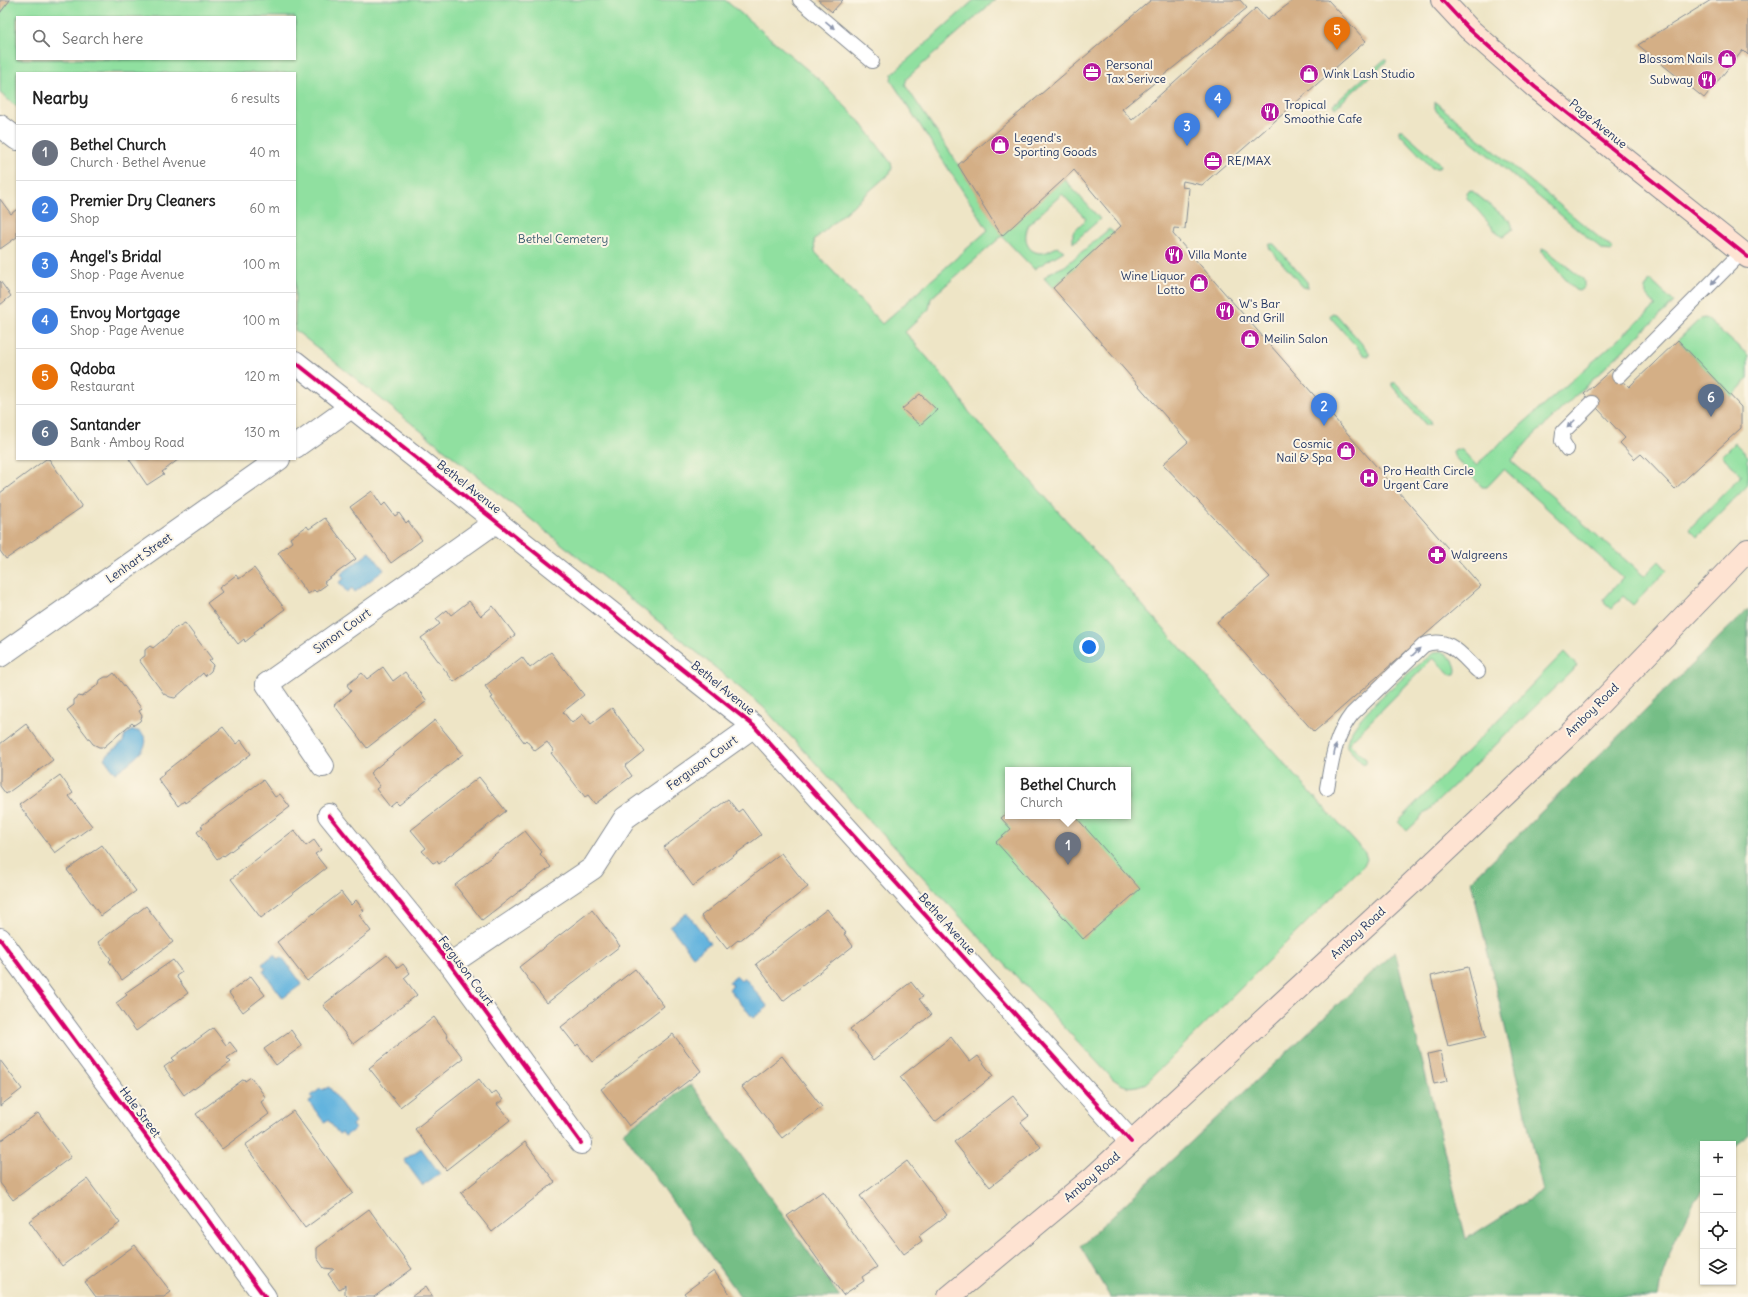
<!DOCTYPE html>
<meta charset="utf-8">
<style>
body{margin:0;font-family:Delius,sans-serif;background:#f2f2f2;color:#222}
.controls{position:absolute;right:12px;bottom:12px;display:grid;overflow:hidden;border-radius:0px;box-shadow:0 1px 3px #0004}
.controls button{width:36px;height:36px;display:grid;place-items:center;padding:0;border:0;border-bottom:1px solid #e0e0e0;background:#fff;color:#222;font:20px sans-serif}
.you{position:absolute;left:1089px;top:647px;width:14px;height:14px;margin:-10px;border:3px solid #fff;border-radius:50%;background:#1a73e8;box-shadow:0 0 0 6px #1a73e833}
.badge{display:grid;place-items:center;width:26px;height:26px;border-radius:50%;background:#b5179e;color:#fff;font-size:13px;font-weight:700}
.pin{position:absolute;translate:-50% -33px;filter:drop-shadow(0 1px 2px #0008)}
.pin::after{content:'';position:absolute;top:21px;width:14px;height:12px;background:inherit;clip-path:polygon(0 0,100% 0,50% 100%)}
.popup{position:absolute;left:1005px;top:767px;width:126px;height:52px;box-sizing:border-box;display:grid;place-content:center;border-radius:0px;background:#fff;filter:drop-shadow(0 1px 3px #0005);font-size:13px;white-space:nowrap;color:#767676}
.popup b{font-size:15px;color:#222}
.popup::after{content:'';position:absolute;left:50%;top:100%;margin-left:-8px;border:8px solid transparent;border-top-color:#fff}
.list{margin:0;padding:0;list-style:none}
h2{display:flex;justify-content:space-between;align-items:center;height:52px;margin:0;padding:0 16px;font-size:17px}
h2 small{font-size:13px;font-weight:400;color:#767676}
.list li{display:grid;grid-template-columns:26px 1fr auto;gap:12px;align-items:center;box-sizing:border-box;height:56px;padding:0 16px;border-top:1px solid #e0e0e0}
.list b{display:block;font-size:15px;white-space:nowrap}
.list p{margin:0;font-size:13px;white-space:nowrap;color:#767676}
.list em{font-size:13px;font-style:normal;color:#767676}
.icon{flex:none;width:22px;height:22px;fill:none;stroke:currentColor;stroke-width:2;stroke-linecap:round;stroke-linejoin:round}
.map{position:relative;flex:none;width:1748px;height:1297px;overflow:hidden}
.search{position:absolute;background:#fff;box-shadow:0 1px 3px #0004;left:16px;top:16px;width:280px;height:44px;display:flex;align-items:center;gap:10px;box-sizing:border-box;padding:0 14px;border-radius:0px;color:#767676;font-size:15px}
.panel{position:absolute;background:#fff;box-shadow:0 1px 3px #0004;left:16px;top:72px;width:280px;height:388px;border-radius:0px}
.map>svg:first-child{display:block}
</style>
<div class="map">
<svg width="1748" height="1297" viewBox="0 0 1748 1297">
<rect width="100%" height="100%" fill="#fcf5e5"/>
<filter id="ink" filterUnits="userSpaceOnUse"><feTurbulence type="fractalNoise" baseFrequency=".025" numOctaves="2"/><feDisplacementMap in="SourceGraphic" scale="8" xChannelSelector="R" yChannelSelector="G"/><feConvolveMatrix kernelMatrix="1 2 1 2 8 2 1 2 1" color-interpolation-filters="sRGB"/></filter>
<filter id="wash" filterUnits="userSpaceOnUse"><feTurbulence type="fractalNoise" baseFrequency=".012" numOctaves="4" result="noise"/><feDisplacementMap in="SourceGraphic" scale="16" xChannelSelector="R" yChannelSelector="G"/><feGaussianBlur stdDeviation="0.9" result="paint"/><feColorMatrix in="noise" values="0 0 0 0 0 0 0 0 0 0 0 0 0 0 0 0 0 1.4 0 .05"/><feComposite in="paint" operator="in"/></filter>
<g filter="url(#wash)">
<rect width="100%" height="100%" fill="#eee5c6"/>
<path fill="#90e0a0" stroke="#56887f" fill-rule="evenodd" d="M0,0H725L822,82L862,124L891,163L892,168L890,173L814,240L815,252L882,324L988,230L894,85L891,80L892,74L974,0H995L907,78L905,85L954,158L1002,235L1064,179L1100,219L1073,243V232L1086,219L1062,194L1030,223C1022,235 1025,254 1043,253C1049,252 1053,248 1058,247L1064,251L1034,269L1002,236L931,298L929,309L905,332L955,390L969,412L1365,853L1367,859L1365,864L1146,1083C1131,1089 1125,1088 1112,1078L763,707L699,654L295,330V73H17V107L0,93ZM17,17H295V59H17ZM1008,770H1128V816H1008Z
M1385,59L1387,61L1335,108L1333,105Z
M1435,102L1613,249L1611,251L1603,250L1470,140L1468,135L1463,134L1437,112L1435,108Z
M1399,130H1402L1437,161L1440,165L1439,168H1432L1399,133Z
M1471,190L1511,222L1513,229L1503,237L1499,235L1467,198L1466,192Z
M1109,229L1114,233L1053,288L1044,278L1049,273L1065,266Z
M1270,244H1274L1307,282L1308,288L1303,287L1270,249L1269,245Z
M1542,249H1545L1583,279L1584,282V287L1579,291L1575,290L1542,253Z
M1650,280L1674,302L1529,440L1511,461L1644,576L1659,561L1667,570L1633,605L1623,596L1611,609L1605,604L1604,599L1623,578L1504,469L1487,487H1482L1454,456L1453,451L1456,449L1462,450L1476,465L1656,306L1646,294L1645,289Z
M1332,313L1336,314L1369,352V356L1364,355L1331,318L1330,316Z
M1704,318L1707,319L1748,355V379L1731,397L1678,340L1700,319Z
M1392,383H1396L1430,421V425H1426L1392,386Z
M1735,443L1748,456V485L1697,537L1689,529L1742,475L1722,456Z
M1440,651C1449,654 1459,665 1455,675H1451L1433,658L1349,743L1366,759V764L1362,763L1347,747C1343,723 1413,670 1432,654Z
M1564,652L1577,666L1407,831L1398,822Z"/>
<path fill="#74be86" stroke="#487672" d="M1748,609V1134L1733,1150V1144H1703V1189L1694,1202L1673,1245L1662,1276L1658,1297H1110L1080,1246L1395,951L1466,1239L1543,1190L1471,881Z
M691,1084L840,1297H740L623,1132Z"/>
<path fill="#64b4de" stroke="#40729e" d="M370,552L384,570L355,592L352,588L347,592L339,582L344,579L341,574Z
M131,731C136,730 141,731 144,736C153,749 124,766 115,773L104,758L123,742L125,735Z
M687,913L710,943L693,956L670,926Z
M275,954L278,959L282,957L302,984L283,998L263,971L266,969L262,964Z
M737,976L741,980L744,977L768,1007L753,1018L729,989L733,986L729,982Z
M329,1087L355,1122L352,1125L355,1129L345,1136L342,1132L339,1134L328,1120L324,1122L309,1102L313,1099L311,1096L320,1089L322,1090Z
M421,1148L440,1174L423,1186L404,1160Z"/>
<g id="blocks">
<path fill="#d4af86" d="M0,0H10L0,13Z
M818,0H843L832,12Z
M1151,0H1240L1247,8L1122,109L1132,120L1256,8L1267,20L1294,0H1328L1366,41L1202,185L1183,181L1182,187L1189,188L1185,229L1174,228L1173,234L1481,586L1314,732L1217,622L1270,577L1163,464L1188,442L1053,288L1121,226L1074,170L1002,236L958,165Z
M1711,0H1748V55L1743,50L1704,98L1638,45Z
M0,199L11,214L17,209V237L0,249Z
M0,281L11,296L0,305Z
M1678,340L1741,407V428L1675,489L1641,454L1635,459L1620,443L1625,438L1584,394L1612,369L1629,387Z
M920,394L937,410L920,425L902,409Z
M46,459H49L82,507L6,559L0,551V493Z
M129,459H179L162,472L164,474L147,485Z
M372,491L382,506L385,503L395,516L399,513L406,523L408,521L422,540L391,563L350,507Z
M325,518L356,559L324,582L326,585L316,592L314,590L308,594L278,553L292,542L290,538L307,526L309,529Z
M254,568L285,609L254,632L255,634L245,642L244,639L238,644L207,603L222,592L219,588L236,575L239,579Z
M469,601L481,616L493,606L515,635L454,682L421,638L440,624L436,619L447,610L451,615Z
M185,623L212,659L209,661L213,665L211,671L205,676L203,673L175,698L170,697L164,694L139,660L145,656V650L150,646L153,648L170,634L172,630Z
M551,652L584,695L563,712L572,723L583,714L591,724L612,708L644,751L625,766L632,776L595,804L588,795L585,797L551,753L554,751L547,742L535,751L526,740L524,742L491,698L493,697L485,686L522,657L530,668Z
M383,667L393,681L405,672L427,701L367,748L334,705L351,691L347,685L362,673L367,679Z
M114,673L142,709L139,711L142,716L140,721L134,725L132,723L104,747H99L93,744L67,710L74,705V700L79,696L82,697L99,684L100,680L105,677H109Z
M435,720L463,754L399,805L396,802L390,807L376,789L380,786L370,773Z
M26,724L53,760L6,794L0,786V744Z
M223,727L236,744L241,740L251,754L185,803L184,801L178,806L158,779L164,774L163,773Z
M60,775L73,793L69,796L92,826L55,853L19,805Z
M479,777L506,811L439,864L437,861L433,863L422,851L426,848L411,830Z
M263,780L275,797L280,794L290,807L224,856L223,855L217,859L197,832L203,827L201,826Z
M728,799L738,812L742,809L761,835L693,886L664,847Z
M1008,812V816H1075L1140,889L1083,939L996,842L1011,829L1001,818Z
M294,830L306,846L314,840L321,850L315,854L326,868L261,918L231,879Z
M525,831L542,852L540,854L551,867L482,920L455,885Z
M102,845L136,891L101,916L67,870Z
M781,853L808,887L739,941L738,940L727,949L701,916Z
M341,892L351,905L356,900L364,911L359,915L371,931L307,981L277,942Z
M146,906L173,942L122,980L109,961L111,959L98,942Z
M827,909L846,933L844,934L853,946L783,1001L756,964Z
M592,910L620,946L547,1003L519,967Z
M387,955L398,968L403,964L410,973L404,978L417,995L353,1044L323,1005Z
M173,960L182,972L176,976L188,993L136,1031L116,1003L127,995L125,993Z
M1468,967L1486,1037L1448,1046L1431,976Z
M635,969L664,1006L592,1062L578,1044L576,1046L561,1027Z
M251,976L265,995L243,1012L229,993Z
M911,982L923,997L919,999L931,1015L874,1060L850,1029Z
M434,1017L448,1036L447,1037L463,1058L400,1107L369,1068Z
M213,1028L226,1045L230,1042L237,1051L227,1058L231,1062L194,1089L193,1088L184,1095L164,1067L174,1060L172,1058Z
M291,1030L302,1046L276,1065L264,1049Z
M673,1034L701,1071L629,1126L601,1089Z
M951,1037L970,1062L978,1056L993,1076L935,1122L900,1077Z
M1441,1051L1447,1081L1434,1084L1428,1054Z
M782,1056L822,1107L782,1138L742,1087Z
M0,1060L22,1089L0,1106Z
M251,1077L266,1098L261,1102L269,1114L222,1149L196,1114L244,1079L245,1081Z
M479,1079L491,1095L496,1091L503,1100L497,1104L510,1120L446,1170L415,1129Z
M1013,1096L1029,1116L1021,1122L1041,1147L990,1187L954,1142Z
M293,1111L353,1193L305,1228L245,1145Z
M38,1113L71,1157L13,1200L0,1183V1141Z
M525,1142L555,1182L492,1232L461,1193Z
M907,1161L947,1215L919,1236L922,1241L904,1254L860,1196Z
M87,1179L120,1223L62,1266L29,1221Z
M823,1191L877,1267L862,1277L864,1281L843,1295L787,1216Z
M369,1209L412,1269L374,1297H348L345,1294V1285L339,1290L328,1274L334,1269L324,1268L317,1258V1248Z
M135,1245L171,1292L164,1297H96L85,1282Z
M714,1271L732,1297H687L684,1293Z
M426,1286L433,1297H411Z"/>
</g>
</g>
<g filter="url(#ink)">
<use href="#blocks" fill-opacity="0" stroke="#848a92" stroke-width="1"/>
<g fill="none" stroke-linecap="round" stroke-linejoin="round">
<defs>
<path id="lane" d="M800,0L872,61
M1619,376L1742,252
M1567,449L1562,441L1563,432L1592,403
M1327,788C1332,761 1334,737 1352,714L1424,645C1449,635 1462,656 1478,671"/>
<path id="street" d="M0,126L17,139
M295,362L754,726L1131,1142
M295,447L351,407
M0,656L279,459
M323,766L267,684L497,521
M329,815L450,964L581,1143
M0,939L265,1297
M450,964L593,868L625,818L754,726"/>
<path id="secondary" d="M1442,0L1469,29L1535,87L1748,257
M949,1297L1091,1179L1411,884L1581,723L1748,550"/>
</defs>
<use href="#lane" stroke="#848a92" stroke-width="16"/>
<use href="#street" stroke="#848a92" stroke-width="24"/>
<use href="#secondary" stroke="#848a92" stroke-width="24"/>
<use href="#lane" stroke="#fff" stroke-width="14"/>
<use href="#street" stroke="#fff" stroke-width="22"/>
<use href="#secondary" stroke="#fee3d2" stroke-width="22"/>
<defs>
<path id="cycleway" d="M1442,0L1469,29L1535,87L1748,257
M295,362L754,726L1131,1142
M329,815L450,964L581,1143
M0,939L265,1297"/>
</defs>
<use href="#cycleway" stroke="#fcf5e5" stroke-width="6"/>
<use href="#cycleway" stroke="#d6006c" stroke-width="4"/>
</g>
<defs><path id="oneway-solid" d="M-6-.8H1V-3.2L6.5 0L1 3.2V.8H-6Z"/></defs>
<g fill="#8d97ae">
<use href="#oneway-solid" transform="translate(830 25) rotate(40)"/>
<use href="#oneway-solid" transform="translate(1715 280) rotate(134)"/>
<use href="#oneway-solid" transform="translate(1571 424) rotate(135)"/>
<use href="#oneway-solid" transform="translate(1416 652) rotate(-44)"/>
<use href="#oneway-solid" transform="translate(1335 750) rotate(-78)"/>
</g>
</g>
<defs>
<symbol id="shop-disc" viewBox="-11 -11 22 22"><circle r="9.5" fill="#b5179e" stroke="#fcf5e5"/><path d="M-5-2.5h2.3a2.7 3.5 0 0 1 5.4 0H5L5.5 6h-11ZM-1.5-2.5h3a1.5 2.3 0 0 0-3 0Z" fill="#fff"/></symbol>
<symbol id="office-disc" viewBox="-11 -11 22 22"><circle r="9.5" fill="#b5179e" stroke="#fcf5e5"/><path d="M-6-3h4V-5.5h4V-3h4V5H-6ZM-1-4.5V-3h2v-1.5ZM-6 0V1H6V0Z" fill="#fff"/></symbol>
<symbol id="restaurant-disc" viewBox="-11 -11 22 22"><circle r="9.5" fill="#b5179e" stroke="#fcf5e5"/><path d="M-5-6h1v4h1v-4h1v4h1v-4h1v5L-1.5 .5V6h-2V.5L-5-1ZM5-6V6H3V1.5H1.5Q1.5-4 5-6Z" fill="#fff"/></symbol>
<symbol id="hospital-disc" viewBox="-11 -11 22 22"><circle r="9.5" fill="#b5179e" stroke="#fcf5e5"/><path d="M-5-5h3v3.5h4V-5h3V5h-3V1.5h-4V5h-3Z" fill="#fff"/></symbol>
<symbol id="pharmacy-disc" viewBox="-11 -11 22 22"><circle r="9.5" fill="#b5179e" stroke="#fcf5e5"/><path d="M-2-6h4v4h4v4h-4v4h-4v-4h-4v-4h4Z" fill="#fff"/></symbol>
</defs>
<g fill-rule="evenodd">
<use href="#shop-disc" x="1716" y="48" width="22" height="22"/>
<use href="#office-disc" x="1081" y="61" width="22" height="22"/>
<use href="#shop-disc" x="1298" y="63" width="22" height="22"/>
<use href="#restaurant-disc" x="1696" y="69" width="22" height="22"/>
<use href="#restaurant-disc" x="1259" y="101" width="22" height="22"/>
<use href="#shop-disc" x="989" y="134" width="22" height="22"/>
<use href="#office-disc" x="1202" y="150" width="22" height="22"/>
<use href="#restaurant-disc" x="1163" y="244" width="22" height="22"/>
<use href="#shop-disc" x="1188" y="272" width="22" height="22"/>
<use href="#restaurant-disc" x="1214" y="300" width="22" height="22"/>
<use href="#shop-disc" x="1239" y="328" width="22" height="22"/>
<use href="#shop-disc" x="1335" y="440" width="22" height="22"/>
<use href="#hospital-disc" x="1358" y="467" width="22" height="22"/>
<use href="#pharmacy-disc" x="1426" y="544" width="22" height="22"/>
</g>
<g text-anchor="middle" stroke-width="4" stroke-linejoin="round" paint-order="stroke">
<g font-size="12" fill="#1b2f5e" stroke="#fcf5e5" text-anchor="start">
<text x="1713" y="63" text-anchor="end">Blossom Nails</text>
<text x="1106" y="69">Personal<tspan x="1106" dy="14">Tax Serivce</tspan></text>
<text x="1323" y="78">Wink Lash Studio</text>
<text x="1693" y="84" text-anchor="end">Subway</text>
<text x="1284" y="109">Tropical<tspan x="1284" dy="14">Smoothie Cafe</tspan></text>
<text x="1014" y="142">Legend's<tspan x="1014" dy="14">Sporting Goods</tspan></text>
<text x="1227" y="165">RE/MAX</text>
<text x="1188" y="259">Villa Monte</text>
<text x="1185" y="280" text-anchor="end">Wine Liquor<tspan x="1185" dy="14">Lotto</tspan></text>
<text x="1239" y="308">W's Bar<tspan x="1239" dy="14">and Grill</tspan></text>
<text x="1264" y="343">Meilin Salon</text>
<text x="1332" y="448" text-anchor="end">Cosmic<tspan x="1332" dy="14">Nail &amp; Spa</tspan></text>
<text x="1383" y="475">Pro Health Circle<tspan x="1383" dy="14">Urgent Care</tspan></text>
<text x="1451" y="559">Walgreens</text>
</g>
<g font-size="12" fill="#1b2f5e" stroke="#fcf5e5">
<text transform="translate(1598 124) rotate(39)" y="4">Page Avenue</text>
<text transform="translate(469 487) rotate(38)" y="4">Bethel Avenue</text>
<text transform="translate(139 558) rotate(-35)" y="4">Lenhart Street</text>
<text transform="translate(342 631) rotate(-36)" y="4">Simon Court</text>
<text transform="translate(723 688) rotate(39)" y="4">Bethel Avenue</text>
<text transform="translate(1592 710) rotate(-45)" y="4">Amboy Road</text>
<text transform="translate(702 763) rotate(-36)" y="4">Ferguson Court</text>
<text transform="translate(947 924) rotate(48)" y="4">Bethel Avenue</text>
<text transform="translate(1358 933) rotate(-43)" y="4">Amboy Road</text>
<text transform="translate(466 971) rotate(53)" y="4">Ferguson Court</text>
<text transform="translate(140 1112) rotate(53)" y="4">Hale Street</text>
<text transform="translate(1092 1177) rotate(-41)" y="4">Amboy Road</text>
</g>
<g font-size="12" fill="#385b6e" stroke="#fcf5e5">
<text x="563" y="243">Bethel Cemetery</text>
</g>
</g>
</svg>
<div class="controls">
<button>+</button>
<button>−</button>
<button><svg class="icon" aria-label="locate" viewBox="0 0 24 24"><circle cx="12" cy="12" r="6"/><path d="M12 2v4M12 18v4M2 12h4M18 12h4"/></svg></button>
<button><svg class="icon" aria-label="layers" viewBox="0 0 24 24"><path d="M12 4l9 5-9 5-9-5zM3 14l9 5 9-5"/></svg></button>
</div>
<div class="you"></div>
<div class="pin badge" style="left:1068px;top:865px;background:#6b7280">1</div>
<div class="popup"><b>Bethel Church</b>Church</div>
<div class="pin badge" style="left:1324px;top:426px;background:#3f7fe0">2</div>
<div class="pin badge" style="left:1187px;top:146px;background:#3f7fe0">3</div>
<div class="pin badge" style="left:1218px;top:118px;background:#3f7fe0">4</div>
<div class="pin badge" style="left:1337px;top:50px;background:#e8710a">5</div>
<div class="pin badge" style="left:1711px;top:417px;background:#5c6f8a">6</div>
<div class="search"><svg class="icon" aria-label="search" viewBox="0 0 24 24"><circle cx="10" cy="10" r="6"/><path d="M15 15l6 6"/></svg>Search here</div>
<section class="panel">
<h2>Nearby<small>6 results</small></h2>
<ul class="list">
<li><span class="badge" style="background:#6b7280">1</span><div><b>Bethel Church</b><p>Church · Bethel Avenue</p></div><em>40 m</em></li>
<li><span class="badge" style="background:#3f7fe0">2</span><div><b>Premier Dry Cleaners</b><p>Shop</p></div><em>60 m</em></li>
<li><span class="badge" style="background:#3f7fe0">3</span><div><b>Angel's Bridal</b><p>Shop · Page Avenue</p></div><em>100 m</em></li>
<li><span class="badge" style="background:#3f7fe0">4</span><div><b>Envoy Mortgage</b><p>Shop · Page Avenue</p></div><em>100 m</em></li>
<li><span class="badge" style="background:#e8710a">5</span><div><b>Qdoba</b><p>Restaurant</p></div><em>120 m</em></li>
<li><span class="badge" style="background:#5c6f8a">6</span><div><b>Santander</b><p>Bank · Amboy Road</p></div><em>130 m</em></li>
</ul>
</section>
</div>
